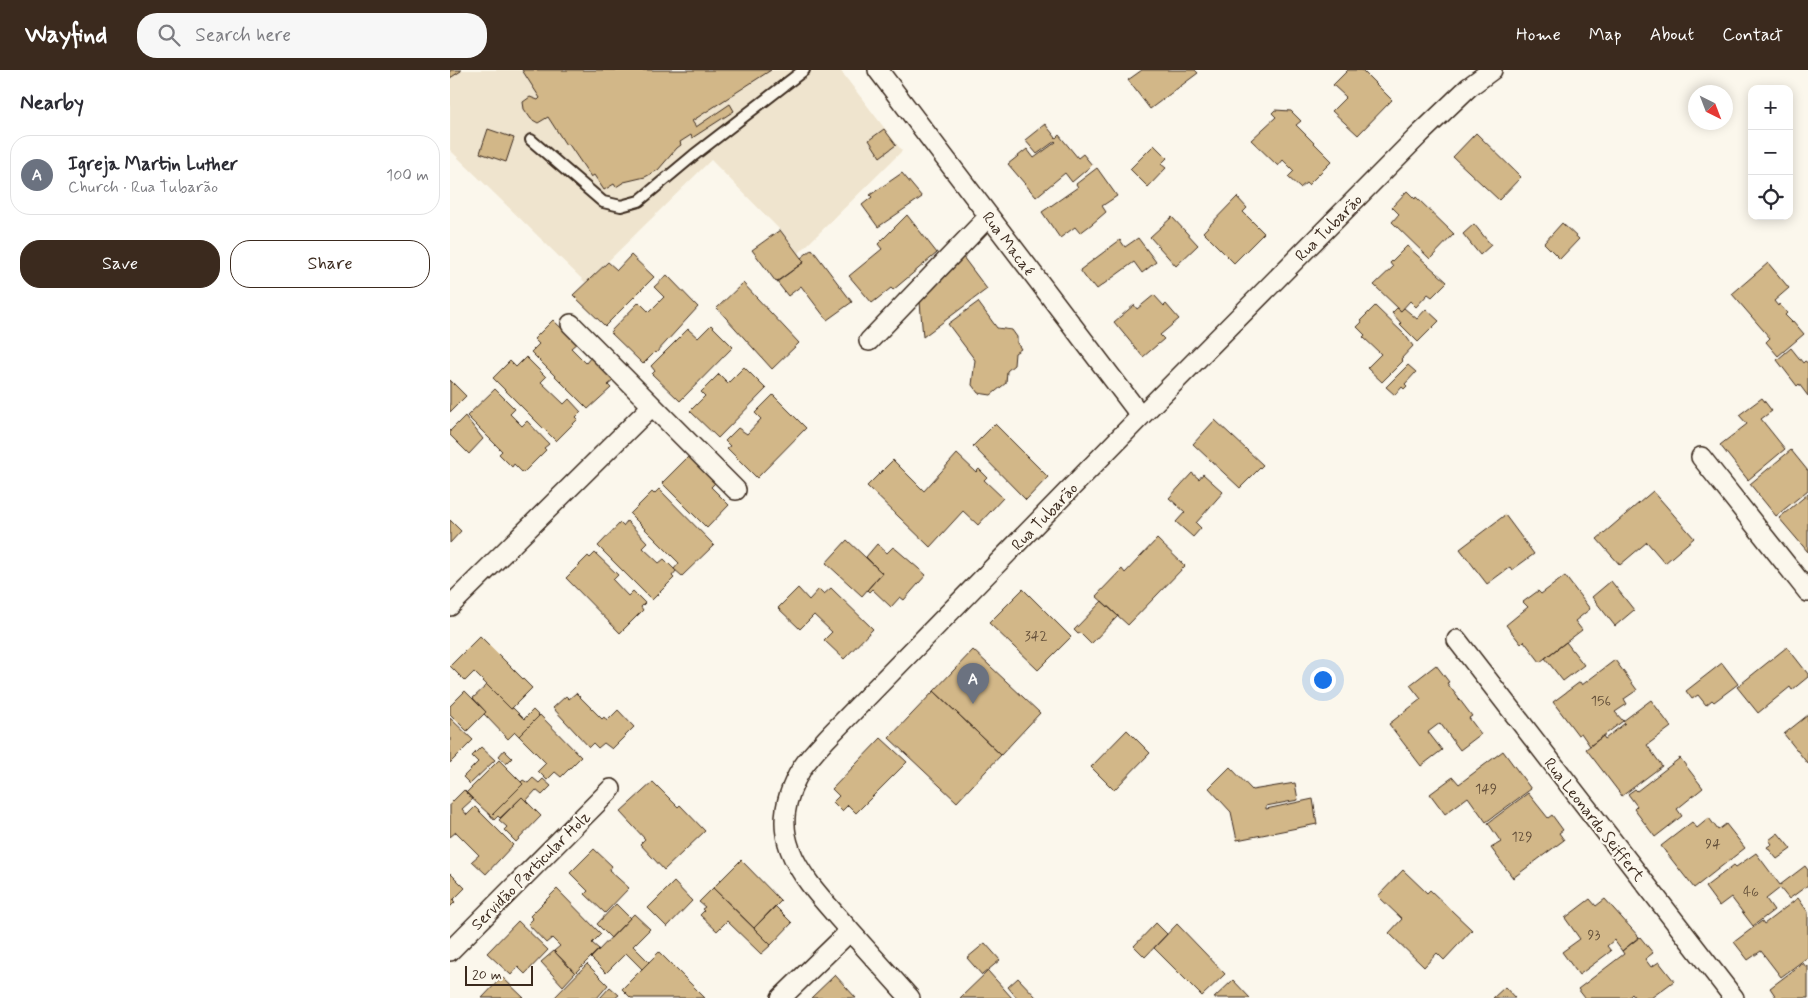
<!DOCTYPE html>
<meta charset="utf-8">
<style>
body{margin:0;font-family:Mynerve,sans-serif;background:#f7f7f7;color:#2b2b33}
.controls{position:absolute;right:15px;top:15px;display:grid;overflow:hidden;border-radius:10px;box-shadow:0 2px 12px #0003}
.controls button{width:45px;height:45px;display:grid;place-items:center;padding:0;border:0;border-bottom:1px solid #e1e1e2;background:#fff;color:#2b2b33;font:25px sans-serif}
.compass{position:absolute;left:1238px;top:15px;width:45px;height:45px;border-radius:50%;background:#fff;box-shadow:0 2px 12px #0003;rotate:138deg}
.scale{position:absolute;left:15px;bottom:12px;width:68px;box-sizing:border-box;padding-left:5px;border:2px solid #3b2a1e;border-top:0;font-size:14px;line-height:18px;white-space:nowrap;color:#3b2a1e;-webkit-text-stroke:4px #fbf7ec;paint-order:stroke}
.you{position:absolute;left:872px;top:609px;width:18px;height:18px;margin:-12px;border:4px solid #fff;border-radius:50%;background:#1a73e8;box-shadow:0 0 0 8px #1a73e833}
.badge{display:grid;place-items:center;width:32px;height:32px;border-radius:50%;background:#3b2a1e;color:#fff;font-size:16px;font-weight:700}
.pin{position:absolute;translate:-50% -41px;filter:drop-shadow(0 1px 2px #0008)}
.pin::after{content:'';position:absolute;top:26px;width:18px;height:15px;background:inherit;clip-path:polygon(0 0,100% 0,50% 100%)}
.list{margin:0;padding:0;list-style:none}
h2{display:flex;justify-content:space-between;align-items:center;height:65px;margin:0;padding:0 20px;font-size:21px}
h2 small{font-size:16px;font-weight:400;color:#7c7c81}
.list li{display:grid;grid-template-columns:32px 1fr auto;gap:15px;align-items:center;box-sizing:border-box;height:80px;margin:0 10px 10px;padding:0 10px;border:1px solid #e1e1e2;border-radius:20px}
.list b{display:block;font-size:19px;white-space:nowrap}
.list p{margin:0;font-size:16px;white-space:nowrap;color:#7c7c81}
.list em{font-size:16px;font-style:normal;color:#7c7c81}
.actions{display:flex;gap:10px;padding:15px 20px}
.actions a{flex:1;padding:11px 0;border:1px solid #3b2a1e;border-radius:20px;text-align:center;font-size:18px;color:#3b2a1e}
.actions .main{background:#3b2a1e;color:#fff}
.icon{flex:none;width:28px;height:28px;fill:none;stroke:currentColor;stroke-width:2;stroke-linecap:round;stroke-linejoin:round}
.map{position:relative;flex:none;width:1358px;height:928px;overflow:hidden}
header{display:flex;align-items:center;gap:30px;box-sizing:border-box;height:70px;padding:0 25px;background:#3b2a1e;color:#fff}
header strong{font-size:24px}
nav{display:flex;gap:28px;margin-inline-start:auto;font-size:18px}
.search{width:350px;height:45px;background:#f7f7f7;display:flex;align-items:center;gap:12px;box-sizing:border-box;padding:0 18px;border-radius:20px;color:#7c7c81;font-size:19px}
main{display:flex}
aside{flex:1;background:#fff}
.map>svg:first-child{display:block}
</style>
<header>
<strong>Wayfind</strong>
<div class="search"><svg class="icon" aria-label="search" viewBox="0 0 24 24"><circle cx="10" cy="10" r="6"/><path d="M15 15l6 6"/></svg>Search here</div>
<nav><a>Home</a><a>Map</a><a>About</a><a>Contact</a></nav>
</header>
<main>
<aside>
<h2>Nearby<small></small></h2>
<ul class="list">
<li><span class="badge" style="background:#6b7280">A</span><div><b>Igreja Martin Luther</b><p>Church · Rua Tubarão</p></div><em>100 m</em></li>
</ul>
<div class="actions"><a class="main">Save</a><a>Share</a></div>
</aside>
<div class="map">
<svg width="1358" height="928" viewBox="0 0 1358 928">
<rect width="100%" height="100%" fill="#fbf7ec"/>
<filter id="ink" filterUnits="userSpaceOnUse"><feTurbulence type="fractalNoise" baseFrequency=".02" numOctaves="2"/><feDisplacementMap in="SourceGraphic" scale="10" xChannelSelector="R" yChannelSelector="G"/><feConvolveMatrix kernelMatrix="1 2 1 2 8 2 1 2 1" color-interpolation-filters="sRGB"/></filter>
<g filter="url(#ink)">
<path fill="#efe4ce" d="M0,0H390L452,81L348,184L330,160L261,90L136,213L0,80Z"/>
<path fill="#d2b788" stroke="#3b2a1e" d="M0,0H11V1L0,8Z
M72,0H321L242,51L246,57L280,34L284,41L242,68L241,65L230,72L231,75L227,78L208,100L195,107L174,112L166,117L164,114L154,120L144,105L141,107L118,73L116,75L98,47L88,53L81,49L74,39L73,32L80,27L88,30L90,28Z
M692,0H745L748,3L700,39L678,10Z
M898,0H912L942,30L908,65L882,41L896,27L883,15Z
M825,40L841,41L851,51L846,55L882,91L858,115L856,113L850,118L838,107L844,101L833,90L828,96L801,70L826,47L822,43Z
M595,54L606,68L609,65L628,88L633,84L642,95L622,112L615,103L586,127L558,94L577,79L584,88L606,72L605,71L587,84L575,70Z
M38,59L64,68L56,92L30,83Z
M434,59L446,75L430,87L419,70Z
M1026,63L1071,107L1049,130L1003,87Z
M704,75L717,88L711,94L716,98L698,117L680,99Z
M647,98L667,126L652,136L656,142L642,154L630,163L625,157L610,168L592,142L628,117L626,114Z
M452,103L472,127L428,157L412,135L422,127L420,125Z
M957,121L965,129L966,127L1004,164L980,189L942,152L949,144L942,137Z
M787,127L797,138L793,142L814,163L784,193L753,162Z
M457,145L487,183L443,220L441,218L422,233L399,206L432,179L428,174Z
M722,147L748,175L726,196L700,167Z
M1112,153L1129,169L1110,189L1094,173Z
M1024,154L1041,175L1030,185L1013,164Z
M330,160L354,192L326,212L302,180Z
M688,168L706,192L692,203L684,192L647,219L643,214L641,215L630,200L670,170L675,177Z
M957,176L997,212L982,227L978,224L966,237L960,231L951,241L924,215L943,197L940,193Z
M362,179L402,232L377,250L351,216L338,226L327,212L354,192L351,188Z
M181,185L204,207L155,256L123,225L158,192L167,200Z
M513,187L537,219L473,267L470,232L472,231L470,228Z
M1318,193L1339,218L1324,231L1328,236L1329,234L1337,243L1335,245L1342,252L1343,251L1354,264L1328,286L1316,272L1320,268L1282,224Z
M217,205L248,237L206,283L205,282L193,294L160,262L189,232L199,242L214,227L204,217Z
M293,213L349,273L322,299L267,238Z
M704,225L714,236L716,234L729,249L710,265L714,269L693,287L664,252L684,235L687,239Z
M528,232L547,258L562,260L567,267V273L571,279L565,283L564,295L557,301L556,313L541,325L528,323L522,315L525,290L498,254Z
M925,236L955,265L963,276L951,289L953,291L932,312L917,298L931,284L913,267L915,265L907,257L912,252L911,250Z
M947,238L951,241L954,238L967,249L976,239L989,251L968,272L950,254L951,253L942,243Z
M103,250L127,273L121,278L136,293L141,287L164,310L158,315L161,318L138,339L81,282L89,274L84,269Z
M261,255L283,277L230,331L202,304L205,301L201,296L238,259L248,268Z
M1341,278L1353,293L1355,291L1358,293V326L1349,314L1347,316L1327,290Z
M76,287L96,307L91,312L114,334L119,329L131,342L126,347L128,349L106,371L43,308L60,291L66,297Z
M958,295L966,302L955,314L957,316L954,319L952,317L945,325L936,317Z
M294,297L316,319L268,368L240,341L255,326L251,322L269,304L278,313Z
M0,310L16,326L0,342Z
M45,319L65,339L60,344L72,356L77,351L99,374L94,378L96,380L73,403L64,394L62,397L49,384L52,381L17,346Z
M323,325L356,358L307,408L277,378L280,376L275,371L288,358L297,364L311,349L305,343Z
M1312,328L1322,341L1311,349L1335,379L1298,410L1270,375L1297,354L1289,345Z
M15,346L33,369L19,384L0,365V361Z
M765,350L813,395L790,418L743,374Z
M545,354L598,407L576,430L523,376Z
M1341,380L1358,401V420L1326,446L1300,414Z
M507,384L526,402L529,399L537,407L534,410L553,428L528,455L513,441L480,477L417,416L443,390L474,421Z
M240,385L266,412L261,417L279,435L257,458L212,413Z
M742,403L749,409L753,404L773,422L746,453L751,458L743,467L726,452L735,442L719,428Z
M209,419L264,475L232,506L224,499L229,493L180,444L202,422L204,424Z
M1203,421L1244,468L1215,493L1197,472L1170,495L1147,469Z
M1358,424V482L1329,448Z
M1055,445L1084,484L1062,500L1060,497L1037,514L1010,479Z
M0,450L11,461L0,473Z
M177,451L198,473L193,478L209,493L214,489L226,501L222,506L224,508L202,530L148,476L170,453L173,456Z
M707,469L735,496L678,555L646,526L672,499L675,503Z
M397,470L432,503L412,526L376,493Z
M427,474L437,483L443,477L447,480L476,505L454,530L450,527L441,537L422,519L419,522L417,520L432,503L416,487Z
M145,483L168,505L163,510L178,526L183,521L195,533L191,537L193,540L170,563L116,508L138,486L140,488Z
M1115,506L1140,539L1125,551L1132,560L1090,592L1074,571L1071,574L1056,555L1078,537L1073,532L1088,521L1091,524Z
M1161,511L1184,540L1165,556L1142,527Z
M348,518L359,530L369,519L374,524L381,518L423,559L394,589L374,570L382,562L364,545L350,559L328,538Z
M573,519L621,567L588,600L539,553Z
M652,531L668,546L641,574L630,563L628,564L624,560Z
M30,566L82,618L61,639L24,602L15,611L0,596Z
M1116,572L1134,595L1113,611L1095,588Z
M1337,577L1358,604V607L1342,620L1340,617L1308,643L1287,617Z
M523,580L590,643L551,685L484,621Z
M1165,590L1187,620L1174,629L1177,634L1165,642L1173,651L1140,676L1131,663L1128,665L1103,632L1130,612L1132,615Z
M1272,593L1288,614L1264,632L1262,630L1256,635L1248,625L1242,629L1236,621Z
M986,595L999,612L997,613L1022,646L1019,648L1031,664L1010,680L990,653L978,662L992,680L971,696L939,654L971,629L960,615Z
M37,615L61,639L63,638L74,649L83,640L89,646L69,666L65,662L58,669L34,644L36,642L23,628Z
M15,621L36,642L17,661L0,644V636Z
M484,621L551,685L507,732L439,668Z
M126,623L152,649L154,647L157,651L168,640L184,657L162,679L154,673L148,678L143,673L139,677L103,638L116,626L119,629Z
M1201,630L1221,657L1197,675L1212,696L1172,726L1136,679L1153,666L1155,669L1175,653L1173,651Z
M90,645L131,687L111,707L105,702L97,710L88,701L96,693L69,666Z
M1358,645V694L1334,664Z
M0,648L23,670L0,693Z
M677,660L700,683L664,720L641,697Z
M431,668L457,692L406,743L398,735L392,741L383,732L389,726L382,719Z
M31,677L45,690L20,714L13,707L28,692L22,686Z
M54,680L62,688L56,694L49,686Z
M1053,681L1081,719L1036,752L1018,727L995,744L980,724L1003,707L1009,714Z
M1230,688L1253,718L1227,739L1232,746L1205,767L1184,739L1187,736L1178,724L1185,719L1187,721Z
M49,690L73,714L41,746L16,723Z
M780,697L802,720L845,713L848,730L816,736V739L863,729L867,754L787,770L781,742L759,718Z
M83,708L89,713L93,709L101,716L92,725L86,720L76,731L72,727L50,748L48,746L44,750L41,746L73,714L71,712L73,710L78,713Z
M203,712L228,737L230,735L255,761L214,800L190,774L195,769L170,742Z
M14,720L23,729L12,739L17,745L25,737L63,775L36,804L22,791L29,785L6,762L0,767V734Z
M1078,723L1098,748L1102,745L1113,760L1109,763L1114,770L1063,808L1041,778L1051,772L1038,753Z
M72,727L91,746L66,772L54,760L57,757L49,750Z
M1259,748L1268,760L1276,754L1295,778L1244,818L1211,776L1242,752L1247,758Z
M1328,763L1341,779L1327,789L1317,777L1322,774L1319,770Z
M144,779L162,796L159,800L179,818L155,843L135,824L138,821L120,803Z
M1306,783L1330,815L1355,796L1358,800V815L1339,829L1330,818L1316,829L1324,840L1303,856L1281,827L1269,836L1255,817L1284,795L1286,797Z
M291,790L331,831L304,858L263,818Z
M953,800L977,823L980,820L1022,860L994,890L987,883L974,897L939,863L952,849L928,826Z
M0,803L15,818L3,830L5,832L0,837Z
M224,812L242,831L217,857L198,838Z
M263,818L321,875L311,884L277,851L267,861L250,845L254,841L252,839L255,837L249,832Z
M107,819L151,864L142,873L149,879L125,903L104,881L110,876L102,868L96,873L78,854L83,849L80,846Z
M1348,828L1358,842V887L1331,907L1311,881L1298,890L1284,872L1312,851L1314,854Z
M1140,829L1146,836L1155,829L1189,867L1172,881L1164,870L1157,876L1161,881L1129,905L1112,882L1130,869L1115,848Z
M166,834L180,848L161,868L147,854Z
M325,836L342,853L321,875L304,858Z
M184,844L200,859L183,876L199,892L192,899L176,883L156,903L141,888Z
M68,851L98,880L75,904L68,897L61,905L37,883Z
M706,853L717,864L695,887L684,876Z
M727,854L775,904L752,926L704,878Z
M1190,867L1203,883L1195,889L1201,897L1209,892L1224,911L1201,928H1185L1182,924L1178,928H1135L1128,919L1174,884L1172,881Z
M535,873L550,890L532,905L517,888Z
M104,881L125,903L113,916L91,892Z
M209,882L255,928H181L172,919Z
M1353,893L1356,897L1358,896V928H1324L1326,927L1320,918Z
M137,894L158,915L147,928H104Z
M538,901L562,928H510Z
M385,905L406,928H361Z
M52,907L74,928H32Z
M568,908L586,927L585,928H567L558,917Z
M783,910L800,928H764Z
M160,917L169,925L165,928H150Z
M1055,917L1065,928H1043Z"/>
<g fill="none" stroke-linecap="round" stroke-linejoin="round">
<defs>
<path id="lane" d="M81,70L153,132L171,136L189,131L244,85L354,0"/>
<path id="street" d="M428,0L691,346
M121,254L286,420
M419,271L539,146
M1251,387L1358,522
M0,536L202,336
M1007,570L1284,928
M400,861L460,928
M0,881L161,719
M331,928L400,861C355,809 309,769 352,698C360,686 372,674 382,663L691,346L970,64L1019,17L1042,0"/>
</defs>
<use href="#lane" stroke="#3b2a1e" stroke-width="14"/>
<use href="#street" stroke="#3b2a1e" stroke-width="22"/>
<use href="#lane" stroke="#fbf7ec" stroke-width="10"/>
<use href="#street" stroke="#fbf7ec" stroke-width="19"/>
</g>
</g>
<g text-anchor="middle" stroke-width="4.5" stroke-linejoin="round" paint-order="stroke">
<g font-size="14" fill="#614d38">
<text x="586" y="570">342</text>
<text x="1151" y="635">156</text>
<text x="1036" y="723">149</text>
<text x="1072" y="771">129</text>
<text x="1263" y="778">94</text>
<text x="1301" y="826">46</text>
<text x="1144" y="869">93</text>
</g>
<g font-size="16" fill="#3b2a1e" stroke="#fbf7ec">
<text transform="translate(878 157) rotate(-45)" y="6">Rua Tubarão</text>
<text transform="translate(559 173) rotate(53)" y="6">Rua Macaé</text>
<text transform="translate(594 446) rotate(-46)" y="6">Rua Tubarão</text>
<text transform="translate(1145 749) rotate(52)" y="6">Rua Leonardo Seiffert</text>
<text transform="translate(80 800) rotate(-45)" y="6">Servidão Particular Holz</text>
</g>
</g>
</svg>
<div class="controls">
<button>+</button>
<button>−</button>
<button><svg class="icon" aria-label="locate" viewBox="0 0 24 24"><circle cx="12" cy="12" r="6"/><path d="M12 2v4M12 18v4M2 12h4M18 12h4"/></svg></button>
</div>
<svg class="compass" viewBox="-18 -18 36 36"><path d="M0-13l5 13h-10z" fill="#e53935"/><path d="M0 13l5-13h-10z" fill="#7c7c81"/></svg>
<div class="scale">20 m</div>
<div class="you"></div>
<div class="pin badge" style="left:523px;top:634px;background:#6b7280">A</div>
</div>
</main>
